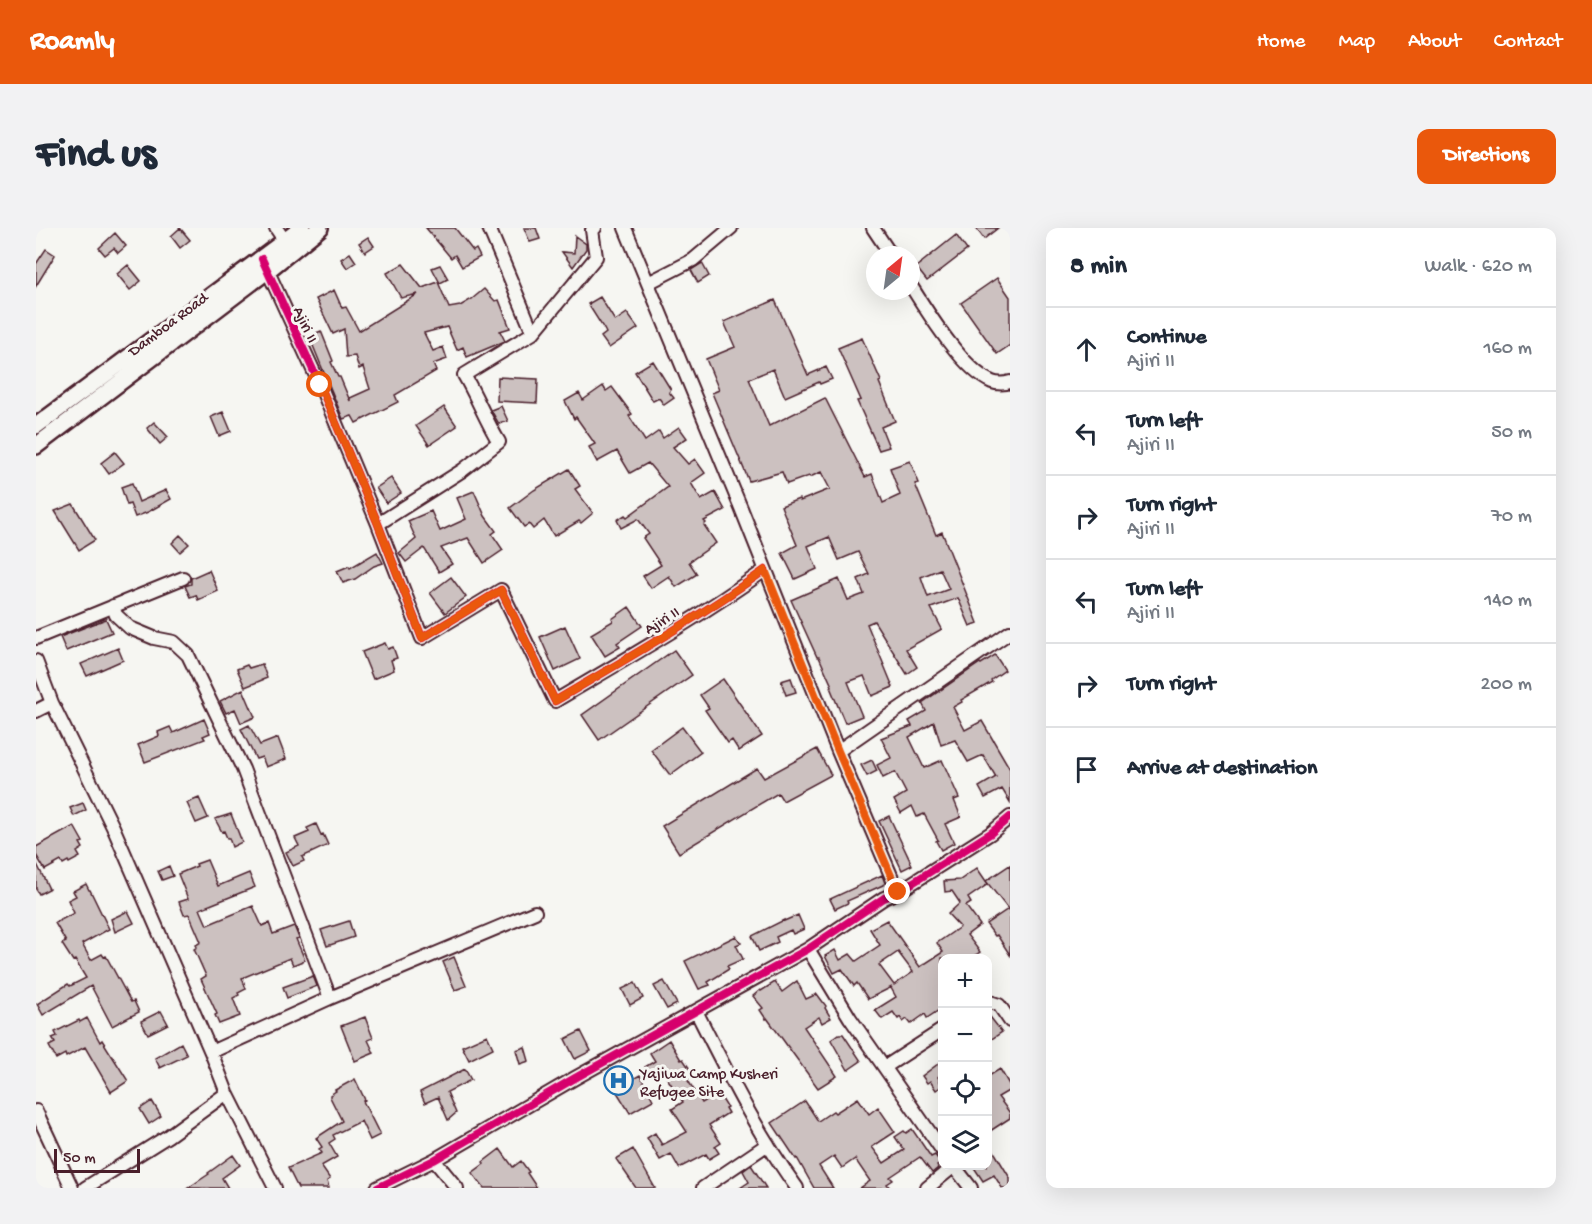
<!DOCTYPE html>
<meta charset="utf-8">
<style>
body{margin:0;font-family:"Gochi Hand",sans-serif;background:#f2f2f3;color:#1f2937}
.controls{position:absolute;right:18px;bottom:18px;display:grid;overflow:hidden;border-radius:12px;box-shadow:0 6px 24px #0002}
.controls button{width:54px;height:54px;display:grid;place-items:center;padding:0;border:0;border-bottom:2px solid #e0e1e3;background:#fff;color:#1f2937;font:30px sans-serif}
.compass{position:absolute;left:830px;top:18px;width:54px;height:54px;border-radius:50%;background:#fff;box-shadow:0 6px 24px #0002;rotate:29deg}
.scale{position:absolute;left:18px;bottom:15px;width:86px;box-sizing:border-box;padding-left:6px;border:3px solid #4a1f2b;border-top:0;font-size:16px;line-height:21px;white-space:nowrap;color:#4a1f2b;-webkit-text-stroke:4px #f6f6f2;paint-order:stroke}
.stop{position:absolute;width:18px;height:18px;margin:-14px;border:4px solid #ea580c;border-radius:50%;background:#fff}
.stop.end{background:#ea580c;border-color:#fff;box-shadow:0 2px 6px #0008}
.list{margin:0;padding:0;list-style:none}
h2{display:flex;justify-content:space-between;align-items:center;height:78px;margin:0;padding:0 24px;font-size:26px}
h2 small{font-size:20px;font-weight:400;color:#747a83}
.list li{display:grid;grid-template-columns:39px 1fr auto;gap:18px;align-items:center;box-sizing:border-box;height:84px;padding:0 24px;border-top:2px solid #e0e1e3}
.list b{display:block;font-size:22px;white-space:nowrap}
.list p{margin:0;font-size:20px;white-space:nowrap;color:#747a83}
.list em{font-size:20px;font-style:normal;color:#747a83}
.icon{flex:none;width:33px;height:33px;fill:none;stroke:currentColor;stroke-width:2;stroke-linecap:round;stroke-linejoin:round}
.map{position:relative;flex:none;width:974px;height:960px;overflow:hidden;border-radius:12px}
header{display:flex;align-items:center;gap:36px;box-sizing:border-box;height:84px;padding:0 30px;background:#ea580c;color:#fff}
header strong{font-size:28px}
nav{display:flex;gap:33px;margin-inline-start:auto;font-size:21px}
.intro{display:flex;align-items:center;justify-content:space-between;box-sizing:border-box;height:144px;padding:0 36px}
h1{margin:0;font-size:42px}
.button{padding:15px 27px;border-radius:12px;background:#ea580c;color:#fff;font-size:21px;font-weight:700}
main{display:flex;gap:36px;padding:0 36px}
aside{flex:1;background:#fff;border-radius:12px;box-shadow:0 6px 24px #0002}
.map>svg:first-child{display:block}
</style>
<header>
<strong>Roamly</strong>
<nav><a>Home</a><a>Map</a><a>About</a><a>Contact</a></nav>
</header>
<div class="intro"><h1>Find us</h1><a class="button">Directions</a></div>
<main>
<div class="map">
<svg width="974" height="960" viewBox="0 0 974 960">
<rect width="100%" height="100%" fill="#f6f6f2"/>
<filter id="ink" filterUnits="userSpaceOnUse"><feTurbulence type="fractalNoise" baseFrequency=".0167" numOctaves="2"/><feDisplacementMap in="SourceGraphic" scale="12" xChannelSelector="R" yChannelSelector="G"/><feConvolveMatrix kernelMatrix="1 2 1 2 8 2 1 2 1" color-interpolation-filters="sRGB"/></filter>
<g filter="url(#ink)">
<path fill="#ccc1c0" stroke="#4a1f2b" stroke-width="1.5" fill-rule="evenodd" d="M144,0L154,12L144,20L135,8Z
M390,0H419L437,23L440,21L444,29L426,39L419,27L415,30Z
M488,0H500L504,11L494,14Z
M940,0H962L948,11Z
M79,5L90,18L82,25L78,20L69,27L63,20Z
M920,7L931,22L891,53L880,39Z
M539,8L550,16V21L537,39L526,24L538,25Z
M332,9L338,18L329,24L323,15Z
M10,21L19,27L0,58V36Z
M314,25L320,34L311,40L305,31Z
M666,35L673,48L662,55L655,42Z
M367,36L386,60L402,54L413,80L424,78L436,71L448,61L459,73L463,72L474,100L464,103L469,113L431,129L427,119L421,122L411,99L388,105L397,123L407,119L411,131L397,136L400,143L359,167L362,174L320,195L316,188L307,191L273,108L285,103L297,133L295,134L302,149H304L314,173V170L334,161L327,139L323,141L319,128L310,129L308,101L297,106L280,71L298,62L306,80L310,79L323,103L382,66L365,70L351,45Z
M92,37L105,53L94,62L81,46Z
M404,37L412,51L404,55L396,40Z
M961,50L974,69V117L961,126L925,75Z
M564,69L579,93L591,85L602,100L573,120L565,109L570,105L568,101L552,76Z
M739,72L772,147L790,139L796,151L784,156L783,154L749,169L737,141L713,151L733,198L789,170L829,249L836,246L847,275L864,267L854,240L874,233L883,255L879,256L900,307L906,304L942,395L934,398L922,370L895,380L906,401L870,421L881,439L871,446L838,393L831,396L857,459L836,468L828,448L812,454L826,488L809,495L794,459L796,458L783,429H781L755,372L803,351L812,372L828,366L822,351L833,346L822,324L803,332L793,309L772,318L781,341L759,351L746,325L761,317L745,278L763,271L764,273L794,261L785,244L774,249L773,248L751,256L746,244L713,253L676,165L683,162L670,131L699,119L688,94ZM904,341L913,361L892,369L885,349Z
M826,110L845,153L843,154L859,193L845,199L853,219L843,222L821,173L825,172L802,120Z
M617,133L635,162L633,164L638,170L628,177L623,170L617,173L599,144Z
M462,149L502,151L501,175L461,173Z
M567,158L570,163L576,159L596,186L593,188L609,213L623,203L627,210L643,199L651,210L637,219L652,236L659,231L669,245L655,255L665,272L679,264L689,282L668,293L670,295L668,297L680,315L653,334L661,346L640,359L633,348L615,360L607,348L625,337L607,310L613,306L602,291L585,300L581,292L589,287L591,289L632,259L612,235L594,245L581,223L561,234L553,219L559,216L540,189L538,191L529,173L543,165L547,172Z
M465,178L472,193L463,196L455,182Z
M408,179L421,198L393,217L380,198Z
M187,184L195,203L183,208L175,189Z
M118,194L132,209L124,216L111,200Z
M79,224L88,235L73,246L65,235Z
M533,241L544,258L539,261L557,285L545,295L543,293L518,308L508,292L497,301L493,296L488,299L474,280L498,262Z
M355,250L365,265L350,275L340,260Z
M96,255L103,274L130,262L135,271L112,284L99,289L94,276L91,277L85,259Z
M438,263L449,288L460,303L456,306L467,322L448,335L432,310L405,320L416,336L403,344L388,320L370,334L363,325L380,311L372,293L395,283L404,303L430,291L421,270Z
M37,276L59,312L43,322L19,283Z
M144,307L153,316L144,324L136,315Z
M341,324L347,335L338,338L319,351L307,355L301,343L313,338L314,340Z
M173,342L182,363L162,372L160,367L154,369L149,358L155,356V350Z
M415,349L430,369L409,385L394,365Z
M593,379L606,398L581,415L584,419L569,428L555,406L577,393L576,391Z
M70,391L76,404L30,423L24,409Z
M529,398L544,431L519,443L504,409Z
M349,415L352,421L357,419L361,430L355,432L358,442L337,451L326,424Z
M82,420L87,432L51,448L45,436Z
M638,422L656,447L563,512L546,487Z
M959,427L969,442L955,452L956,454L925,472L926,474L917,479L929,502L946,493L974,541V574L966,561L949,570L943,559L960,549L947,527L932,534L919,512L905,517L898,494L873,509L888,540L906,532L923,570L918,572L925,589L909,596L918,615L905,622L900,613L902,612L888,586L881,589L876,578L865,585L858,572L870,565L859,544L847,550L841,537L855,530L845,510L876,498L873,493L890,483L886,475L944,435L945,436Z
M226,436L231,450L209,459L201,441L211,437L213,440Z
M755,450L760,464L750,467L745,453Z
M687,451L726,508L703,523L696,512L692,515L669,482L673,480L664,467Z
M207,461L219,489L205,495L199,481L190,485L184,473Z
M168,491L174,505L167,508L169,511L109,534L102,517L123,508L122,504L134,499L137,505Z
M213,497L224,517L242,510L250,531L230,539L226,529L220,531L205,501Z
M646,499L665,524L634,547L615,522Z
M781,521L795,547L747,573L742,565L643,625L626,598L721,540L728,550Z
M836,532L841,543L831,548L825,537Z
M163,570L172,590L160,595L151,575Z
M47,575L50,582L38,588L34,580Z
M195,586L206,614L196,619L193,610H191L188,603L186,604L179,591Z
M853,588L876,637L866,642L843,593Z
M280,596L285,607L287,606L292,617L266,629L268,633L257,638L250,624L263,618L259,610L273,604L271,600Z
M38,598L47,614L44,615L47,620L41,624L44,629L33,635L32,633L27,636L25,633L9,642L0,627V619Z
M171,632L182,658L213,645L219,659L164,681L171,697L217,678L226,698L233,695L237,706L258,698L263,710L260,711L269,732L257,737L254,730L206,750L210,761L202,765L203,767L197,770L204,788L183,796L179,787L181,786L165,751L170,748L158,721L161,719L160,717L165,714L153,686L148,687L143,674L152,671L142,646L161,638L160,636Z
M0,634L13,661L3,666L0,661Z
M974,637V727L961,707L959,708L950,696L972,681L950,653Z
M133,638L137,648L126,652L122,643Z
M941,640L952,656L932,670L935,675L930,678L944,697L931,707L944,724L935,730H906V780L891,790L889,786L875,796L871,791L867,794L864,789L862,791L857,784L846,791L839,782L860,769L855,760L856,759L832,771L821,755L818,758L806,741L798,745L789,728L799,722L804,732L814,726L820,733L844,717L834,701L851,692L884,739L907,724L901,715L924,699L912,686L924,675L916,663L909,664L908,653L924,652ZM862,724L877,744L858,757L843,737Z
M846,647L849,655L847,657L811,673L812,675L799,681L794,671Z
M50,656L53,662H54L73,701L46,716L55,732L66,726L68,729L70,728L95,774L98,773L103,784L76,798L55,758L7,787L1,776L32,756L34,758L50,750L39,732L37,733L26,716L30,714L19,695L38,685L32,672L40,668L37,663Z
M92,683L98,695L79,704L75,691Z
M762,687L768,701L757,706L755,702L740,709L742,714L723,723L716,708L748,692V693Z
M313,693L318,709L291,718L285,702Z
M700,708L705,715L700,717L707,731L691,738L693,741L672,754L674,757L663,761L649,733Z
M418,729L430,758L419,762L407,734Z
M277,748L281,758L251,770L247,759Z
M628,753L641,776L631,781L618,758Z
M761,753L770,771L781,766L790,778L789,780L795,790L786,795L783,789L768,799L801,848L782,860L731,790L730,791L724,782L727,780L717,768L724,762L725,763L739,754L746,764Z
M599,755L607,770L594,777L586,761Z
M125,783L132,796L112,806L105,793Z
M951,785L966,804L951,814Z
M329,789L337,810L332,812L338,825L319,833L305,798Z
M51,790L64,814L66,812L92,853L75,864L49,819L30,829L29,826L20,831L13,818L19,815L16,810L21,808L19,804L43,792L44,794Z
M545,803L555,823L539,831L529,811Z
M803,806H807L825,833L812,842L795,812Z
M451,807L457,820L433,832L426,818Z
M633,812L645,832L647,831L658,847L651,851L666,875L681,866L683,869L684,868L691,879L689,880L692,885L673,897L685,915L679,919L683,925L673,931L670,926L643,940L635,926L624,932L611,910L619,905L626,917L651,904L636,881L647,874L625,841L614,847L609,839L619,833L614,825Z
M145,815L151,827L124,840L119,830Z
M489,819L493,833L484,836L480,822Z
M906,833V845L902,849L906,858L900,862L894,853L891,855L886,848Z
M429,841L435,852L411,864L420,885L412,892L402,869L389,875L384,864Z
M964,841L974,858V862L962,869L974,885V890L951,905V849Z
M604,847L617,872L594,885L579,861Z
M319,851L329,872L327,873L344,907L334,912L325,893L297,907L299,911L293,915L301,929L285,938L294,951L291,953L293,960H262L252,940L286,925L283,921L286,919L280,910L306,893L294,869V867L300,863L299,862Z
M822,870L833,886L842,879L859,904L836,919L848,935L868,922L859,909L868,903L870,905L876,901L895,929L899,927L905,935L901,938L902,940L896,945L884,929L854,949L857,952L851,956L854,960H824L834,953L819,931L806,940L798,928L783,938L797,960H778L761,930L760,931L736,895L769,873L782,893L797,883L799,885Z
M116,873L125,888L113,896L104,881Z
M951,912L974,950V960H966L958,947L947,953L937,938H951Z
M464,921L477,939L485,933L493,944L491,945L501,960H448L436,945L448,936L447,934Z
M597,921L619,960H600L580,931Z
M197,927L204,937L186,950L192,960H152L173,946L172,945Z
M715,937L719,943L730,960H704L713,954L707,943Z"/>
<g fill="none" stroke-linecap="round" stroke-linejoin="round">
<defs>
<path id="minor" d="M240,0L253,19
M453,0L497,105
M589,0L705,280L802,523L862,664
M837,0L855,27
M229,37L284,157L342,296L386,410L465,362L519,473C590,431 662,390 729,342
M612,55L657,32L695,0
M875,58C892,85 927,142 956,154C961,156 969,156 974,154
M342,296L427,242L463,214C450,193 441,169 428,147L497,105L560,29L556,2L559,0
M77,378L80,387L94,400L118,410L138,414L152,427L207,541L294,770
M0,410L147,350
M0,433L16,475L77,599L175,824L191,865L239,960
M0,483L16,475
M802,523L974,404
M772,721L814,790L906,922
M951,773L963,777L974,793
M660,783C691,844 721,905 761,960
M175,824L294,770L499,684
M849,839L906,802
M0,883L36,960
M398,932L421,960
M918,938L935,960
M49,960L132,908L191,865
M341,960L398,932L539,850L772,721L848,670L862,664L955,605L974,589
M667,960L732,916
M891,960L918,938"/>
<path id="major" d="M0,198L266,0
M0,218L231,43L284,0"/>
</defs>
<use href="#minor" stroke="#4a1f2b" stroke-width="16"/>
<use href="#major" stroke="#4a1f2b" stroke-width="20"/>
<use href="#minor" stroke="#f6f6f2" stroke-width="12"/>
<use href="#major" stroke="#f6f6f2" stroke-width="15"/>
<defs>
<path id="cycleway" d="M226,31L284,157L342,296L386,410L465,362L519,473C590,431 662,390 729,342
M341,960L398,932L539,850L772,721L848,670L862,664L955,605L974,589"/>
</defs>
<use href="#cycleway" stroke="#f6f6f2" stroke-width="11"/>
<use href="#cycleway" stroke="#d6006c" stroke-width="8"/>
</g>
</g>
<g fill="none" stroke-linecap="round" stroke-linejoin="round" filter="url(#ink)">
<path stroke="#ea580c" stroke-width="8" d="M284,157L342,296L386,410L465,362L519,473C590,431 662,390 729,342L802,523L862,664"/>
</g>
<defs>
<symbol id="hospital-ring" viewBox="-11 -11 22 22"><circle r="9.5" fill="#f6f6f2" stroke="#1f6fb2" stroke-width="1.5"/><path d="M-5-5h3v3.5h4V-5h3V5h-3V1.5h-4V5h-3Z" fill="#1f6fb2"/></symbol>
</defs>
<g fill-rule="evenodd">
<use href="#hospital-ring" x="566" y="836" width="33" height="33"/>
</g>
<g text-anchor="middle" stroke-width="6" stroke-linejoin="round" paint-order="stroke">
<g font-size="16" fill="#4a1f2b" stroke="#f6f6f2">
<text transform="translate(131 95) rotate(-37)" y="6">Damboa Road</text>
<text transform="translate(271 96) rotate(65)" y="6">Ajiri II</text>
<text transform="translate(625 391) rotate(-32)" y="6">Ajiri II</text>
</g>
<g font-size="16" fill="#4a1f2b" stroke="#f6f6f2" text-anchor="start">
<text x="604" y="850">Yajiwa Camp Kusheri<tspan x="604" dy="18">Refugee Site</tspan></text>
</g>
</g>
</svg>
<div class="controls">
<button>+</button>
<button>−</button>
<button><svg class="icon" aria-label="locate" viewBox="0 0 24 24"><circle cx="12" cy="12" r="6"/><path d="M12 2v4M12 18v4M2 12h4M18 12h4"/></svg></button>
<button><svg class="icon" aria-label="layers" viewBox="0 0 24 24"><path d="M12 4l9 5-9 5-9-5zM3 14l9 5 9-5"/></svg></button>
</div>
<svg class="compass" viewBox="-18 -18 36 36"><path d="M0-13l5 13h-10z" fill="#e53935"/><path d="M0 13l5-13h-10z" fill="#747a83"/></svg>
<div class="scale">50 m</div>
<div class="stop" style="left:284px;top:157px"></div>
<div class="stop end" style="left:862px;top:664px"></div>
</div>
<aside>
<h2>8 min<small>Walk · 620 m</small></h2>
<ul class="list">
<li><svg class="icon" aria-label="ahead" viewBox="0 0 24 24"><path d="M12 20V5M6 11l6-6 6 6"/></svg><div><b>Continue</b><p>Ajiri II</p></div><em>160 m</em></li>
<li><svg class="icon" aria-label="left" viewBox="0 0 24 24"><path d="M17 20v-9H6M10 6l-5 5 5 5"/></svg><div><b>Turn left</b><p>Ajiri II</p></div><em>50 m</em></li>
<li><svg class="icon" aria-label="right" viewBox="0 0 24 24"><path d="M7 20v-9h11M14 6l5 5-5 5"/></svg><div><b>Turn right</b><p>Ajiri II</p></div><em>70 m</em></li>
<li><svg class="icon" aria-label="left" viewBox="0 0 24 24"><path d="M17 20v-9H6M10 6l-5 5 5 5"/></svg><div><b>Turn left</b><p>Ajiri II</p></div><em>140 m</em></li>
<li><svg class="icon" aria-label="right" viewBox="0 0 24 24"><path d="M7 20v-9h11M14 6l5 5-5 5"/></svg><div><b>Turn right</b></div><em>200 m</em></li>
<li><svg class="icon" aria-label="arrive" viewBox="0 0 24 24"><path d="M6 21V4h12l-3 4 3 4H6"/></svg><div><b>Arrive at destination</b></div></li>
</ul>
</aside>
</main>
